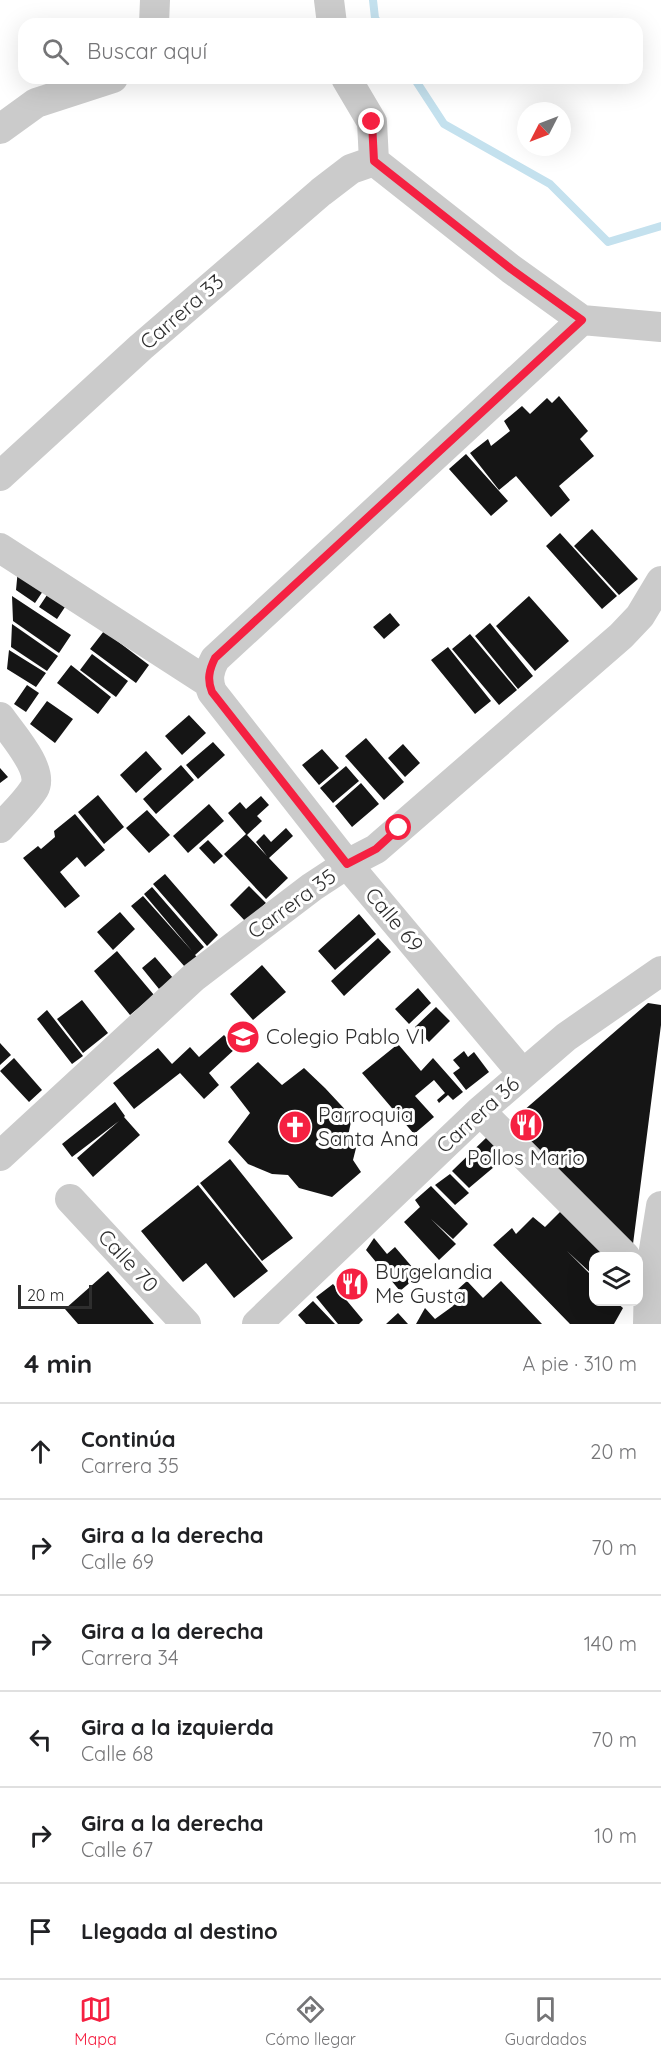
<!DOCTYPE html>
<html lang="es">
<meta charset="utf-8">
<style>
body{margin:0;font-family:Quicksand,sans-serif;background:#f6f6f6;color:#202124}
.controls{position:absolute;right:18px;bottom:18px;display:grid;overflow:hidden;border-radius:12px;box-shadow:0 6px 24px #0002}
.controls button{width:54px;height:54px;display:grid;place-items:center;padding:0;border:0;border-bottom:2px solid #e0e0e0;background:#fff;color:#202124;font:30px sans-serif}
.compass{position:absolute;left:517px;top:102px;width:54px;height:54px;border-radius:50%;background:#fff;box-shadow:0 6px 24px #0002;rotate:228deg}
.scale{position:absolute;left:18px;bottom:15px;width:74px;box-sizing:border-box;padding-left:6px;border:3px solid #2e2e2e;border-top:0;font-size:16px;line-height:21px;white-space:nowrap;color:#2e2e2e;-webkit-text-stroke:4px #fff;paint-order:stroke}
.stop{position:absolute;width:18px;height:18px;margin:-14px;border:4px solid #f52041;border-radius:50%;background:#fff}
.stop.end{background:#f52041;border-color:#fff;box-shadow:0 2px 6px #0008}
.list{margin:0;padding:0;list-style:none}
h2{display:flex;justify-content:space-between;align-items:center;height:78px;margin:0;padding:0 24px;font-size:26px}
h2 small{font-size:20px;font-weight:400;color:#757577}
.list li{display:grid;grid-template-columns:39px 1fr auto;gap:18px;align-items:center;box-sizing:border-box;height:96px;padding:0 24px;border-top:2px solid #e0e0e0}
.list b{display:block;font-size:22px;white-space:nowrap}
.list p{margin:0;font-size:20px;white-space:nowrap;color:#757577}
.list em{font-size:20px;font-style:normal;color:#757577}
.icon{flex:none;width:33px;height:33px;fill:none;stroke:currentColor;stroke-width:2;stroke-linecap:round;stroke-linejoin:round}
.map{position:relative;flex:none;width:661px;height:1324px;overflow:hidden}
.search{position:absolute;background:#fff;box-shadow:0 6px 24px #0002;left:18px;right:18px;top:18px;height:66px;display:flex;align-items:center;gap:15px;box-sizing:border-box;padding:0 21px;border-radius:18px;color:#757577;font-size:22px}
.sheet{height:654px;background:#fff}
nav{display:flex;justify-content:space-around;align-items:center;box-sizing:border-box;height:84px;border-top:2px solid #e0e0e0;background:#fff;font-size:16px;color:#757577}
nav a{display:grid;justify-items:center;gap:3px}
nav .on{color:#f52041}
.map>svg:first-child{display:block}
</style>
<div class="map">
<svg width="661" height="1324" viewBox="0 0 661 1324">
<rect width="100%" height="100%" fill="#fff"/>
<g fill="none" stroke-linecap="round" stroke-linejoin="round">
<path stroke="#c4e1ee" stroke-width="8" d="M373,0L375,18L379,24
M414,78L444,124L550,184L608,242L661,226"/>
</g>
<path fill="#151515" d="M559,396L588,431L580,439L594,456L559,486L570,500L551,517L516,476L499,490L470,453L488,439L491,446L510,431L504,421L522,406L530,414L547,398L552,403Z
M466,454L508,501L491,516L449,469Z
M592,529L638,579L619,595L574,546Z
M560,533L617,596L602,609L546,546Z
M18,569L45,588L35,603L16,590Z
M49,592L67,604L57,619L39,607Z
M12,596L71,635L59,653L13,621Z
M529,596L569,641L535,671L496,626Z
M390,613L400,625L384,639L373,627Z
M490,623L533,676L518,689L475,636Z
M12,624L58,656L47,671L11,647Z
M104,631L149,665L136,683L90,649Z
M470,634L517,690L499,705L452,649Z
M448,647L491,701L475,714L431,660Z
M9,650L46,673L36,687L7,669Z
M92,654L128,681L116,697L80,670Z
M71,665L111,697L98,714L57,683Z
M27,685L39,693L26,712L14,704Z
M47,701L73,719L55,743L30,724Z
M189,715L206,733L182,755L165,736Z
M366,738L404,782L384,800L345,756Z
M213,742L225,755L198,779L186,765Z
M403,744L420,763L405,777L388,758Z
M322,749L339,768L319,785L302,765Z
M146,751L162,769L136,793L120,775Z
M181,765L194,780L156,814L143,799Z
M346,766L359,781L333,803L320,788Z
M0,768L8,777L0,783Z
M361,783L379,804L352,827L335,806Z
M98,795L124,827L104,844L78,812Z
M261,796L269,805L257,816L262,821L247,835L267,856L256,842L264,834L271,842L286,828L293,836L269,858L288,878L266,899L224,854L246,834L228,813L240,802L246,809Z
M209,804L224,821L188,853L173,836Z
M147,810L170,835L149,853L126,828Z
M75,814L105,850L85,867L77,857L60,872L80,896L65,908L23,858L38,846L41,849L55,837L54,831Z
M208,840L223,856L214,864L199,848Z
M165,874L218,935L207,946L153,884Z
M249,886L266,903L246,922L230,905Z
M152,887L204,947L195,955L197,957L185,967L131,906L143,896L192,951L144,894Z
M120,912L135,929L113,950L97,932Z
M359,914L376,934L335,970L318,951Z
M378,938L391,952L344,996L331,981Z
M117,951L154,995L130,1015L94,971Z
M155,957L173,978L159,989L142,968Z
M262,965L286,992L253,1020L230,994Z
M418,988L431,1003L409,1024L395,1009Z
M82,1000L108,1033L83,1053L57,1019Z
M648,1003L661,1005V1025L633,1244L508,1124Z
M436,1007L450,1021L429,1042L415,1027Z
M47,1010L83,1056L72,1064L37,1019Z
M224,1035L236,1048L209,1073L219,1085L204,1099L180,1073L134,1109L113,1083L158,1048L172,1064L190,1047L199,1057Z
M0,1043L11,1055L0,1065Z
M398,1044L421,1071L433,1058L463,1092L453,1100L448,1095L439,1103L437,1100L445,1093L434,1080L415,1096L434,1117L414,1134L362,1073Z
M464,1051L468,1057L474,1052L489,1072L466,1090L453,1073L460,1068L453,1060Z
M14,1058L42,1090L29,1102L0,1071Z
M258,1062L282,1085L304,1068L325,1088L352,1117L348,1136L356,1148L353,1160L361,1172L332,1197L299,1188L288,1175L272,1174L248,1164L228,1142L250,1113L230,1087Z
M115,1102L125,1116L124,1117L140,1135L93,1177L77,1158L119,1121L72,1157L62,1144Z
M488,1136L507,1156L469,1188L452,1171Z
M230,1159L293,1238L262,1261L200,1183Z
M450,1174L469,1193L455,1205L435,1185Z
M198,1185L268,1271L234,1298L206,1263L183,1282L141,1231Z
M431,1186L468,1224L453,1239L431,1219L456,1244L439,1260L404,1222L420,1207L415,1200Z
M562,1210L609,1256H594V1276L567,1251L594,1278V1302H616L623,1308L614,1324H570L493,1245L512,1228L516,1234L533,1217L545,1227Z
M374,1238L387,1254L395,1247L419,1275L400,1291L366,1250Z
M108,1271L154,1324H78L65,1309Z
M467,1281L483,1298L501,1281L542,1324H416L425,1308L435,1319L453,1306L447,1299Z
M333,1284L363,1320L359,1324H338L316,1297Z
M313,1301L335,1324H306L298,1315Z
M398,1313L408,1324H386Z"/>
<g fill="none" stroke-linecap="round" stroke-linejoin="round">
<path stroke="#cbcbcb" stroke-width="30" d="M329,0L332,24
M154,24L155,0
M346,78L372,122L374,161
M0,129L36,103L113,78
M374,161L511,269L582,320L661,327
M0,476L141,347L321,192L351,169L374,161
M0,548L209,683
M0,717C11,733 45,770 34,789C25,803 11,816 0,828
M523,1074L347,864L212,692C207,680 209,670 215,659L582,320
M480,1111L625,1256
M0,1156L194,977L312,887L347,864L376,849L621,636L640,616L661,581
M70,1199L186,1324
M257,1324L480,1111L566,1037L661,971
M648,1324L649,1281L661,1206"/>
</g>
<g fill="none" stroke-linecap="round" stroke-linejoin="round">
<path stroke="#f52041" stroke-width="8" d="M372,122L374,161L511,269L582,320L215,658C209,670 207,680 212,692L347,864L376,849L399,828"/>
</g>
<defs>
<symbol id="school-disc" viewBox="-11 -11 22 22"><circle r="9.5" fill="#f52041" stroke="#fff"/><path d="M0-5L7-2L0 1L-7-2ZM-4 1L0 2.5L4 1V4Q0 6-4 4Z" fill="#fff"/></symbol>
<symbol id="restaurant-disc" viewBox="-11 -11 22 22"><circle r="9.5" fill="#f52041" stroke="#fff"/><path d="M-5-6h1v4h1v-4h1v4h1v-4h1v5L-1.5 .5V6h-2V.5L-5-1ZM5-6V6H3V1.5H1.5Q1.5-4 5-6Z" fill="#fff"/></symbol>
<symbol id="church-disc" viewBox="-11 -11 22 22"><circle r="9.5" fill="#f52041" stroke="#fff"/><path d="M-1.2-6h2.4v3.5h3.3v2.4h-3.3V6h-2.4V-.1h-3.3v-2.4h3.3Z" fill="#fff"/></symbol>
</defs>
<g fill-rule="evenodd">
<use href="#school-disc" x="224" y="1018" width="38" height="38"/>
<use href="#restaurant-disc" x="507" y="1106" width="38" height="38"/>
<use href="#church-disc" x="276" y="1108" width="38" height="38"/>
<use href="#restaurant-disc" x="333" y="1265" width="38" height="38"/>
</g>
<g text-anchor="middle" stroke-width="6" stroke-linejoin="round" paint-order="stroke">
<g font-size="21" fill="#2e2e2e" stroke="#fff">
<text transform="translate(182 312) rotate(-41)" y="7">Carrera 33</text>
<text transform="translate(292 904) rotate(-36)" y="7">Carrera 35</text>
<text transform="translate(394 920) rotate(50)" y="7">Calle 69</text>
<text transform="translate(478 1115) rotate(-42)" y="7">Carrera 36</text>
<text transform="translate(128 1261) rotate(47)" y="7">Calle 70</text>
</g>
<g font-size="21" fill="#2e2e2e" stroke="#fff" text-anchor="start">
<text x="266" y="1044">Colegio Pablo VI</text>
<text x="318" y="1122">Parroquia<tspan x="318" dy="24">Santa Ana</tspan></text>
<text x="526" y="1165" text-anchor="middle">Pollos Mario</text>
<text x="375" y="1279">Burgelandia<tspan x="375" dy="24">Me Gusta</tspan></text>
</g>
</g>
</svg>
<div class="controls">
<button><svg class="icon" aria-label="layers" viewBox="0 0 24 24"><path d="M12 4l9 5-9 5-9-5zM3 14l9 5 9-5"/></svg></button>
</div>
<svg class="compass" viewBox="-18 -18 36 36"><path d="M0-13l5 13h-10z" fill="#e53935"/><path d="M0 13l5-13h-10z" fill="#757577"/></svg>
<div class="scale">20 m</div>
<div class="stop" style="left:399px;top:828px"></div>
<div class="stop end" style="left:372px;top:122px"></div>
<div class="search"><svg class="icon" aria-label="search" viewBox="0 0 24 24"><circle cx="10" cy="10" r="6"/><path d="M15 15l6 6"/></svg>Buscar aquí</div>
</div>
<section class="sheet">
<h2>4 min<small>A pie · 310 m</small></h2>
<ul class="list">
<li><svg class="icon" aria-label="ahead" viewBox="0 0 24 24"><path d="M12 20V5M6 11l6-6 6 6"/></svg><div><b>Continúa</b><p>Carrera 35</p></div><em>20 m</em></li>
<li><svg class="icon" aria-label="right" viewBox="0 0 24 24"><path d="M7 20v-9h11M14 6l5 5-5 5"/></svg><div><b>Gira a la derecha</b><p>Calle 69</p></div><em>70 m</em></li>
<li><svg class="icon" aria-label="right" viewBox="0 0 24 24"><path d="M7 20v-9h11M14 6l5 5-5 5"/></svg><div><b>Gira a la derecha</b><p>Carrera 34</p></div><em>140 m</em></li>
<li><svg class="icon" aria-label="left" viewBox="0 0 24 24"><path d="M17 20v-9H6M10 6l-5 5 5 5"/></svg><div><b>Gira a la izquierda</b><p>Calle 68</p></div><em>70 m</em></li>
<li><svg class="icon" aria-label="right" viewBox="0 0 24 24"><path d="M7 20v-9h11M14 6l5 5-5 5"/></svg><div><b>Gira a la derecha</b><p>Calle 67</p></div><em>10 m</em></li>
<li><svg class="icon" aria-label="arrive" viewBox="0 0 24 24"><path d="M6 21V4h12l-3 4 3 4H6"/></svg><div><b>Llegada al destino</b></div></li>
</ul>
</section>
<nav>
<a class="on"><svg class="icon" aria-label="map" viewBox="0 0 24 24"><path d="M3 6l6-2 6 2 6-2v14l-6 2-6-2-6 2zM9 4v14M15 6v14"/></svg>Mapa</a>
<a><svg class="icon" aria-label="directions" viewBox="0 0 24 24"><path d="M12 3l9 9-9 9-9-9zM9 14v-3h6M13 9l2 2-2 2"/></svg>Cómo llegar</a>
<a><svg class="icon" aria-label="saved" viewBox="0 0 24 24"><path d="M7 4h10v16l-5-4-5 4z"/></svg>Guardados</a>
</nav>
